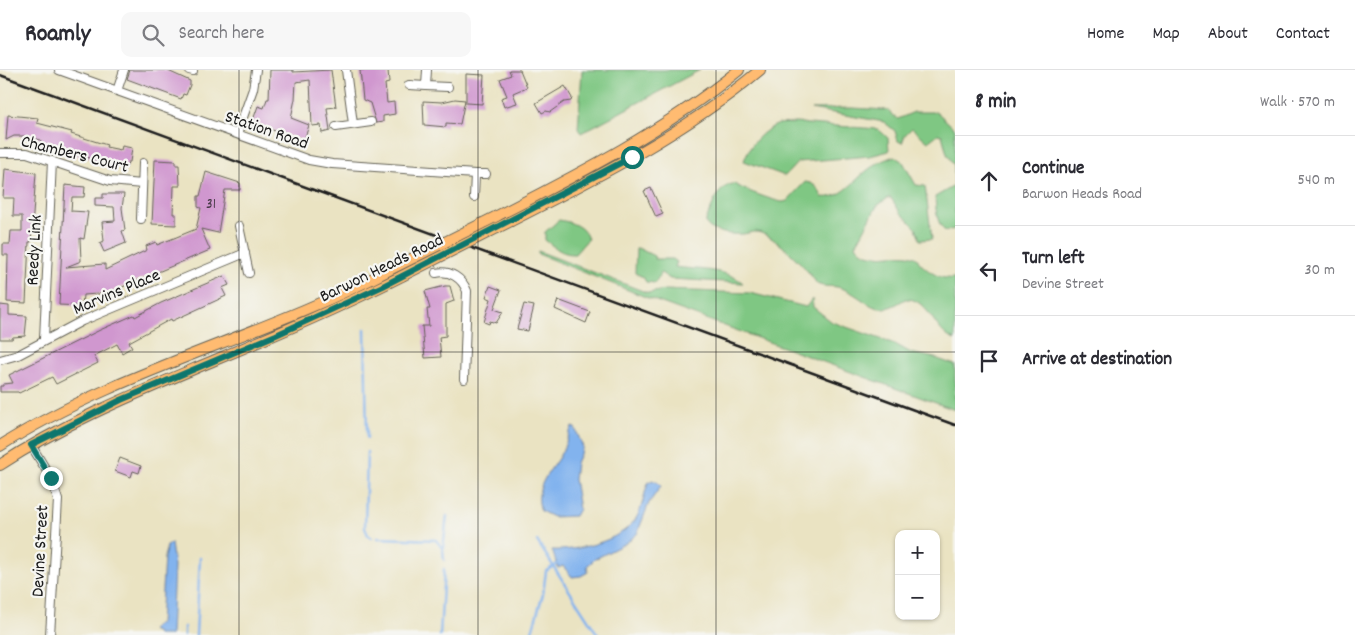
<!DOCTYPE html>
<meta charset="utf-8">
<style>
body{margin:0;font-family:Dekko,sans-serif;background:#f7f7f7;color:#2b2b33}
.controls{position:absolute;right:15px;bottom:15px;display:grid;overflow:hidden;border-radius:10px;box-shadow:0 1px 4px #0004}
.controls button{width:45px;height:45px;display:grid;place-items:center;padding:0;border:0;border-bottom:1px solid #e1e1e2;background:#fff;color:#2b2b33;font:25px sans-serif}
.stop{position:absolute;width:15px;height:15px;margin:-11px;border:4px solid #0f766e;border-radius:50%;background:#fff}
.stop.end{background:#0f766e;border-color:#fff;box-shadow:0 1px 5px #0008}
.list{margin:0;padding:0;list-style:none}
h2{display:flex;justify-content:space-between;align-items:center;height:65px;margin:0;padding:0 20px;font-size:21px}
h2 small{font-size:16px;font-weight:400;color:#7c7c81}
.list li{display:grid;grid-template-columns:32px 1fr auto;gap:15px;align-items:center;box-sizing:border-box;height:90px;padding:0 20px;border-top:1px solid #e1e1e2}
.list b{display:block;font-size:19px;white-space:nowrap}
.list p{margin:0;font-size:16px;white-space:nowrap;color:#7c7c81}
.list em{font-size:16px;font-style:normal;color:#7c7c81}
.icon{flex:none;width:28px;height:28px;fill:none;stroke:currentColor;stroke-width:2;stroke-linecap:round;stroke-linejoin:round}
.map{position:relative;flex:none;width:955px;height:565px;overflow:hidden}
header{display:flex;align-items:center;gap:30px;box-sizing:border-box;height:70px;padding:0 25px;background:#fff;border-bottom:1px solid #e1e1e2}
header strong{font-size:24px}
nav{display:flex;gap:28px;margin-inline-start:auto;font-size:18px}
.search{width:350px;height:45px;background:#f7f7f7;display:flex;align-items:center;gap:12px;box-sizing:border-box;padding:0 18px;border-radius:10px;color:#7c7c81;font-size:19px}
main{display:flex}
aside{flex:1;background:#fff}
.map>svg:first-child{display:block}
</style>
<header>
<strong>Roamly</strong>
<div class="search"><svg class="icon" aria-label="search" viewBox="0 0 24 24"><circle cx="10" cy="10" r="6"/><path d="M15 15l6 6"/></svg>Search here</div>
<nav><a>Home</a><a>Map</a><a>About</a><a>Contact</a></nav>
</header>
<main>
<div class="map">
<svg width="955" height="565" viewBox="0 0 955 565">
<rect width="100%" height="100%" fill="#f6f6f2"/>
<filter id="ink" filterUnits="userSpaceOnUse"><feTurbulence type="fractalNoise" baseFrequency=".02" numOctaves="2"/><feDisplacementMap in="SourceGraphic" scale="10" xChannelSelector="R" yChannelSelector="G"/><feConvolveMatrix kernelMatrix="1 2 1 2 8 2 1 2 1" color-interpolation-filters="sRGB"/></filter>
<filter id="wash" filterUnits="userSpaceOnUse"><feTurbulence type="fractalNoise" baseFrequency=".0096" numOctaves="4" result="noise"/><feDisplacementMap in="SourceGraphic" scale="20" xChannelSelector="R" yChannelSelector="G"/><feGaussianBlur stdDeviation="1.12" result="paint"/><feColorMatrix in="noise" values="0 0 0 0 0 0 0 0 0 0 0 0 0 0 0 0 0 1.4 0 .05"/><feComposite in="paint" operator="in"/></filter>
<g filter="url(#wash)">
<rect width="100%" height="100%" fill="#eae3c2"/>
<path fill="#7fc783" stroke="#4e7250" d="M582,0H700L581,63L578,59Z
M852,38L887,40L898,49L914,42H937L955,59V159L945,161C936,153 936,138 935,127L954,116V95L947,84L942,65L938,64L928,72L912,58L905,65L902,73L898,71L895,61L884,52L811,39Z
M795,53L878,59L888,68L889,81L870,86L798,92L785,106L744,91C748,76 764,59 779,54C783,53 790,54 795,53Z
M894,86L903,92L916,115L925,116L932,169L920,170L916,158L900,142L891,128H888L877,136L856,175C868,195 898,179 915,187C918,188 918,191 920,193C930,203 941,210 955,208V270C934,264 929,227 905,229C873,251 869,228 841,218C833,215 825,218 817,214C807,198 779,169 761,163C754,160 748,164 742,164C731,165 713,163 706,154V150C712,137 719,113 735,114C738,118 777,132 783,132L787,131L805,112C815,113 818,118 822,127C842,130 855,109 869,99C876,93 886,89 894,86Z
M559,150C571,152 584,156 588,169L575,184C563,185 554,177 545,170V162Z
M638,178L654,186L655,189H673L677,192L675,197C695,200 726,198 743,213L670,209L661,203L655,213L646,212L643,207L635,203L636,179Z
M538,181L648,223L665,220L750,223L806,237L812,229L813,237L832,252L895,274L911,283L935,288L955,295V340L648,228L538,184Z"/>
<path fill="#82b3ee" stroke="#4f6885" d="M572,357L575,358L583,377L576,393L574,409L579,439L575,446L553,447L541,441C533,419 548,404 559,387C565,378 567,367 572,357Z
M652,410L657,412L661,416L649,433L637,464L626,473L595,489L587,496L588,502L581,506L572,507L563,496L558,498L552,480C578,481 620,471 635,450C642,440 644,424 648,413Z
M171,473L174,496L171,565H157L156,562L151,560L160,553L164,487L167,476Z"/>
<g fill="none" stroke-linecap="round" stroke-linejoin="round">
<path stroke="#82b3ee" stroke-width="2.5" d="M365,259L367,368
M367,382L365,458L368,465L372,468
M377,468L436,470L443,479L444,490
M537,471L598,565
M443,479L447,446
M184,565V557
M196,565L200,488
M440,565L444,499
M531,565L543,524L546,501L559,493"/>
</g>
<g id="blocks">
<path fill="#d097cf" d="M130,0H166L190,11V15L186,25L183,24L181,29L127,9Z
M270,0H293V2L331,0L336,37L327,38L330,61L322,63L321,55L312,56L310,10L296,12L295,29L291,48L309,55L304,71L252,53L258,36L264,38L267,29H269Z
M360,0H388L389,13L385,14L387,33L394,32L395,44L383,46V52L376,53L370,33L363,30Z
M509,0H520L527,17L513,23L517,33L504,37L501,28L507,26L500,9L511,5Z
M466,4L484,5L482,34L466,33Z
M565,16L572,28L571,31L564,32L550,42L546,41L542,43L536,33Z
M455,29L465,30L460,54L446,53V57L424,55L423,31L442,32Z
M8,45L38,48L37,53L72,62L71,64L107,75L106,77L121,80L122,76L132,78L130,92H128L126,98L93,91L94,89L76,85V83L40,74L41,70L24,66H14L6,70Z
M155,90L176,91V95H179L180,116H174L173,144H176V155L152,154Z
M5,99L36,103L31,172H29L26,233L7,232L8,185H3V174H10L11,161H22V146H13L14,128H3Z
M206,102L240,113V120H225L218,163L201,159L210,180L113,221V223L83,225L82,236L59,235L65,115L85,117L84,127H72L71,141L88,142L84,169L80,168L81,191L66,197L105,194V200L147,180L146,176L156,172L157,175L196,159L201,138L198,137V126H200Z
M651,118L663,144L656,147L644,121Z
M103,124H124L122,138L125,160L122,161L126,173L104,182L100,173L104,171L102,152L115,151L114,137L95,136V128H103Z
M224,206L229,215L222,218L226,226L172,251L171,249L129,272L132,277L122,283L117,274L94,286L98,293L56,314L52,307L19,323L18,322H0V316H3V314L13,313L9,305L17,301L100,260L134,245L135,247L161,233Z
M445,216H450L454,231L446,234V266L439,267L441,287L425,288L422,256H429L427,239H430L425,221Z
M490,216L501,220L494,239L503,242L496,253L490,251L489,254L484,252L491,229L486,227Z
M558,230L590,242L586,253L555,239Z
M524,234L534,236L528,261L517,259Z
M0,235L9,236V245L27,246L25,266L13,267L12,269H0Z
M120,388L141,396L139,403L133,401L131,407L115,401Z"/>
</g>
</g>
<g filter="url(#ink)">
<use href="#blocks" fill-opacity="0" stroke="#646256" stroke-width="1"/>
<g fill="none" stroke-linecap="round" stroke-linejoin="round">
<defs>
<path id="minor" d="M59,0L309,90L332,94L475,104L474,127
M189,0L193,1
M346,0L353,54
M409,15L426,16L427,0
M426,16L448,17
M117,21L124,0
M336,57L371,52
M237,64L253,19L256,0
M0,83H27L110,111L142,114
M475,104H486
M141,149L143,93
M239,156L249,203
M436,203C450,200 462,208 467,221L464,309
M44,269L52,91
M0,290L18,285L82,251L245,183
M31,375L51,408L58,430L50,565"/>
<path id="major" d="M497,146C581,103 665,60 739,0
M511,151C598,107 685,63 760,0
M0,376C121,299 263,267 389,200
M0,395C67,351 142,321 215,290C278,264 341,237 402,206"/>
</defs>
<use href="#minor" stroke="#646256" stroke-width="10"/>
<use href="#major" stroke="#646256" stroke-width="12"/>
<use href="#minor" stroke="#fff" stroke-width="8"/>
<use href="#major" stroke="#ffbb71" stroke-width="10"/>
<path stroke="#1c1c1c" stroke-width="2.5" d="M0,5L955,355"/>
<defs>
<path id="major-bridge" d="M389,200L497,146
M402,206L511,151"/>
</defs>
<use href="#major-bridge" stroke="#646256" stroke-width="12" stroke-linecap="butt"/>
<use href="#major-bridge" stroke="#ffbb71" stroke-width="10"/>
</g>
</g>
<g fill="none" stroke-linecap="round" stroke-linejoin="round" filter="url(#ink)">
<path stroke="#0f766e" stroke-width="6" d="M51,408L31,375L121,330L276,265L383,216L632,87"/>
</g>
<path fill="none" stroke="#1c1c1c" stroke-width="1" stroke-opacity="0.55" d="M239,0V565M478,0V565M716,0V565M0,282H955"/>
<g text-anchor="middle" stroke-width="4.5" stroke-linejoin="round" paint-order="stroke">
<g font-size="15" fill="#493b49">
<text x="211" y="138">31</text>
</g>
<g font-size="18" fill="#1c1c1c" stroke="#f6f6f2">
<text transform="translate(267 59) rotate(19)" y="6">Station Road</text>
<text transform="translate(75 83) rotate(14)" y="6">Chambers Court</text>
<text transform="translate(33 180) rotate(-87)" y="6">Reedy Link</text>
<text transform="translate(381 197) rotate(-26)" y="6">Barwon Heads Road</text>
<text transform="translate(116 221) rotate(-23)" y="6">Marvins Place</text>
<text transform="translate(39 481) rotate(-87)" y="6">Devine Street</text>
</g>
</g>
</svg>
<div class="controls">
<button>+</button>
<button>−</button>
</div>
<div class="stop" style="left:632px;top:87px"></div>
<div class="stop end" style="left:51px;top:408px"></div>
</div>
<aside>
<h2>8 min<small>Walk · 570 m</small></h2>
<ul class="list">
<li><svg class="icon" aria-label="ahead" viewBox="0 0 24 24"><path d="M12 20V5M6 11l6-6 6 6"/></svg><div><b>Continue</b><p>Barwon Heads Road</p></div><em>540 m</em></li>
<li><svg class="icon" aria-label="left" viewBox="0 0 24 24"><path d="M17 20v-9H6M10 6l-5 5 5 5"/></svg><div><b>Turn left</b><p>Devine Street</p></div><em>30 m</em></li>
<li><svg class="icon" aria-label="arrive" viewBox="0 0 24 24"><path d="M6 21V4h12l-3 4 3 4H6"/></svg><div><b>Arrive at destination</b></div></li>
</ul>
</aside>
</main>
